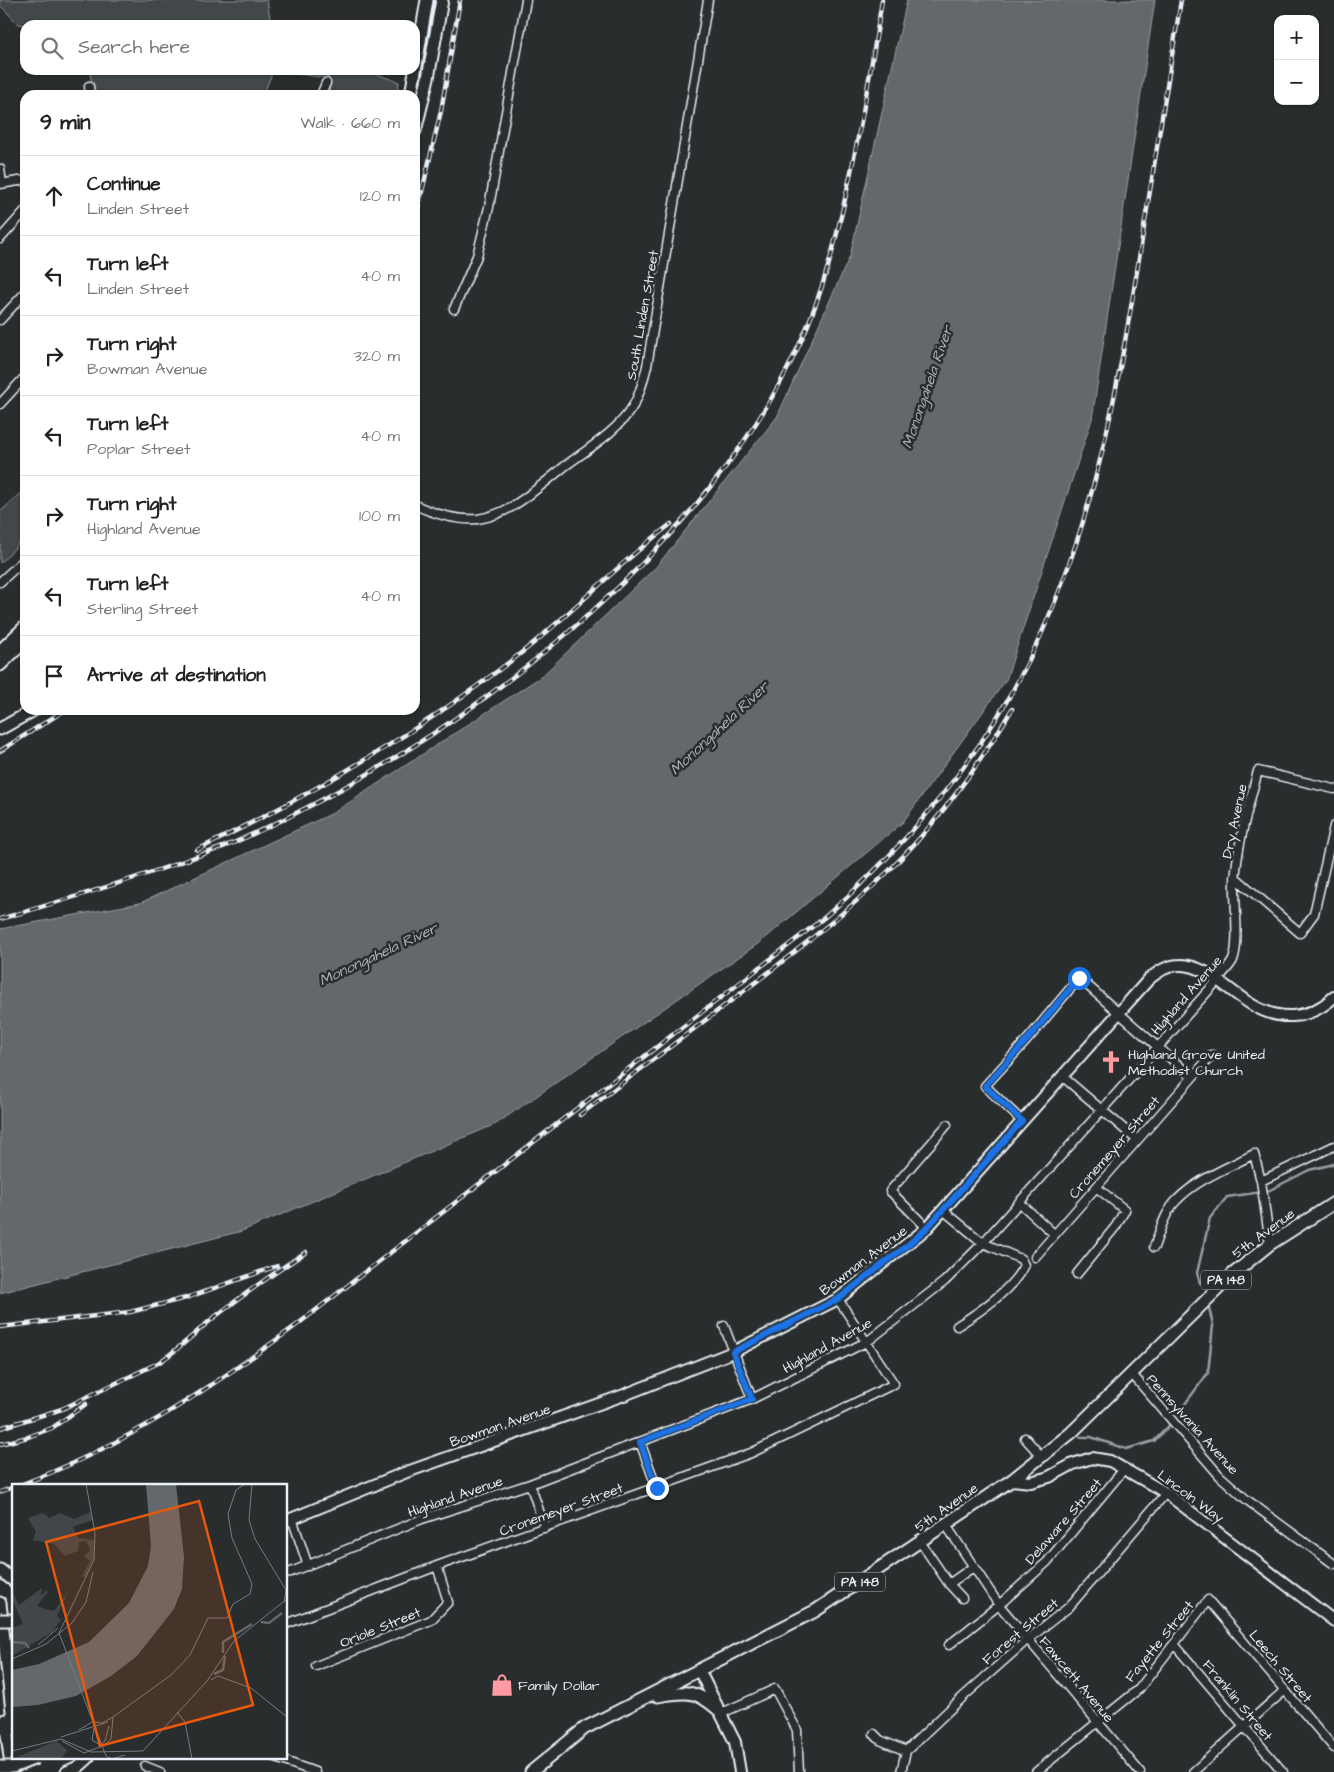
<!DOCTYPE html>
<meta charset="utf-8">
<style>
body{margin:0;font-family:"Architects Daughter",sans-serif;background:#f6f6f6;color:#222}
.controls{position:absolute;right:15px;top:15px;display:grid;overflow:hidden;border-radius:10px;box-shadow:0 1px 4px #0004}
.controls button{width:45px;height:45px;display:grid;place-items:center;padding:0;border:0;border-bottom:1px solid #e0e0e0;background:#fff;color:#222;font:25px sans-serif}
.stop{position:absolute;width:15px;height:15px;margin:-11px;border:4px solid #1a73e8;border-radius:50%;background:#fff}
.stop.end{background:#1a73e8;border-color:#fff;box-shadow:0 1px 5px #0008}
.list{margin:0;padding:0;list-style:none}
h2{display:flex;justify-content:space-between;align-items:center;height:65px;margin:0;padding:0 20px;font-size:21px}
h2 small{font-size:16px;font-weight:400;color:#767676}
.list li{display:grid;grid-template-columns:32px 1fr auto;gap:15px;align-items:center;box-sizing:border-box;height:80px;padding:0 20px;border-top:1px solid #e0e0e0}
.list b{display:block;font-size:19px;white-space:nowrap}
.list p{margin:0;font-size:16px;white-space:nowrap;color:#767676}
.list em{font-size:16px;font-style:normal;color:#767676}
.icon{flex:none;width:28px;height:28px;fill:none;stroke:currentColor;stroke-width:2;stroke-linecap:round;stroke-linejoin:round}
.map{position:relative;flex:none;width:1334px;height:1772px;overflow:hidden}
.search{position:absolute;background:#fff;box-shadow:0 1px 4px #0004;left:20px;top:20px;width:400px;height:55px;display:flex;align-items:center;gap:12px;box-sizing:border-box;padding:0 18px;border-radius:15px;color:#767676;font-size:19px}
.panel{position:absolute;background:#fff;box-shadow:0 1px 4px #0004;left:20px;top:90px;width:400px;height:625px;border-radius:15px}
.map>svg:first-child{display:block}
</style>
<div class="map">
<svg width="1334" height="1772" viewBox="0 0 1334 1772">
<rect width="100%" height="100%" fill="#2a2d2e"/>
<filter id="ink" filterUnits="userSpaceOnUse"><feTurbulence type="fractalNoise" baseFrequency=".02" numOctaves="2"/><feDisplacementMap in="SourceGraphic" scale="10" xChannelSelector="R" yChannelSelector="G"/><feConvolveMatrix kernelMatrix="1 2 1 2 8 2 1 2 1" color-interpolation-filters="sRGB"/></filter>
<g filter="url(#ink)">
<path fill="#424648" stroke="#959ca0" d="M0,0H267L271,25H27L18,24L0,5Z
M89,70H365L399,82L397,95H329V78L273,71L263,95H95Z
M25,490C25,527 30,537 0,563V512Z"/>
<path fill="#63686b" stroke="#989fa3" d="M907,0H1155L1092,419L1006,680L903,822L762,941L496,1124L242,1231L0,1293V929L140,903L333,813L542,676L656,567L777,417L850,256Z"/>
<g fill="none" stroke-linecap="round" stroke-linejoin="round">
<path stroke="#989fa3" stroke-width="2.5" d="M1200,1283L1197,1273L1210,1218L1227,1197L1268,1191L1309,1170L1334,1164
M1080,1437H1091L1126,1449L1154,1441L1167,1428L1208,1373L1213,1325L1209,1308"/>
<defs>
<path id="street" d="M89,86L90,95
M321,95L326,83
M0,169L2,183
M0,184L25,180
M0,239L25,211
M454,309L477,256L489,207L526,0
M0,320L25,293
M0,404L25,377
M415,505C435,514 456,521 478,519C490,517 503,512 513,506C532,494 548,480 565,466C588,449 618,431 633,406C641,393 643,380 647,366L708,0
M0,582L25,559
M1235,877L1300,933L1314,914L1334,826
M1062,1076L1137,1140
M1022,1121L985,1086L1028,1039L1079,978L1192,1077
M1261,1181L1334,1146
M1019,1202L1054,1234
M943,1210L983,1243L1021,1259L1024,1265C1014,1288 978,1313 957,1326
M927,1228L890,1191L947,1125
M1154,1247C1160,1231 1165,1211 1178,1199C1198,1179 1229,1167 1254,1154L1261,1181L1270,1244
M1035,1257L1212,1055
M1077,1274L1116,1226L1125,1210L1096,1187
M724,1326L752,1399
M1131,1373L1220,1476L1247,1500L1334,1564
M1025,1438L1042,1457
M640,1442L657,1488
M530,1484L545,1528
M292,1518L308,1566
M946,1525L999,1605L1140,1772
M921,1543L949,1584L962,1598
M286,1574L422,1519L530,1484L752,1399L868,1341L945,1281L983,1243L1217,981C1221,974 1230,967 1233,960C1240,943 1234,900 1235,880C1238,842 1248,807 1258,771L1334,789
M949,1584L973,1567
M286,1624L437,1566L751,1453L894,1384L838,1299
M1174,1644L1283,1772
M949,1645L999,1605L1047,1562L1125,1468
M316,1666L431,1620L448,1602L437,1566
M722,1713L775,1689L797,1730L799,1772
M874,1734L880,1740L906,1751
M906,1751L964,1696L1027,1640L1069,1607L1166,1493
M276,1758L315,1772
M145,1766L160,1772
M901,1772L906,1751
M1036,1772L1139,1689L1208,1600L1334,1748
M1193,1772L1285,1690"/>
<path id="secondary" d="M1012,1480L1031,1482L1049,1477L1073,1464L1092,1458L1110,1461L1166,1493L1334,1621
M286,1521L404,1473L624,1395L733,1352L838,1299L927,1228L1149,979C1159,971 1168,965 1180,965C1218,964 1244,1019 1293,1016C1309,1015 1323,1007 1334,997
M699,1670L735,1742L740,1772"/>
<path id="primary" d="M411,95L427,0
M415,131L428,78L442,0
M0,651L25,627
M0,665L25,641
M0,729L34,710
M0,1570L14,1581
M0,1603L14,1729
M658,1696C690,1690 698,1691 722,1713
M5,1720L12,1772
M67,1772L78,1767L88,1758
M531,1772L585,1728L815,1611L1012,1480L1071,1433L1233,1274L1270,1244L1334,1203"/>
</defs>
<use href="#street" stroke="#e8f1f8" stroke-width="11"/>
<use href="#secondary" stroke="#e8f1f8" stroke-width="14"/>
<use href="#primary" stroke="#e8f1f8" stroke-width="15"/>
<use href="#street" stroke="#2a2d2e" stroke-width="8"/>
<use href="#secondary" stroke="#2a2d2e" stroke-width="10"/>
<use href="#primary" stroke="#2a2d2e" stroke-width="11"/>
<defs>
<path id="rail" d="M415,221L441,111L460,0
M0,751L65,710
M197,850C309,796 418,733 516,657C570,616 616,565 671,524
M0,919C62,901 123,883 184,861C203,854 223,848 242,839C454,744 704,557 801,341C823,292 836,241 847,190C861,127 872,64 882,0
M580,1115C644,1066 709,1018 773,969C808,941 843,915 875,884C929,834 975,772 1012,709
M0,1327L130,1312L186,1298L277,1266
M0,1428L62,1409L158,1363C178,1350 194,1334 212,1319C243,1295 274,1273 306,1252
M0,1444L28,1437L52,1428L86,1404
M17,1486C121,1448 210,1389 298,1324L825,917C908,844 979,760 1029,660C1093,531 1119,386 1141,246C1154,164 1167,82 1181,0
M0,1492L14,1487"/>
</defs>
<use href="#rail" stroke="#e8f1f8" stroke-width="4.5"/>
<use href="#rail" stroke="#2a2d2e" stroke-width="2.5" stroke-dasharray="8" stroke-linecap="butt"/>
<defs>
<path id="primary-bridge" d="M0,1620H14
M0,1767H13L36,1758"/>
</defs>
<use href="#primary-bridge" stroke="#e8f1f8" stroke-width="15" stroke-linecap="butt"/>
<use href="#primary-bridge" stroke="#2a2d2e" stroke-width="11"/>
</g>
</g>
<g fill="none" stroke-linecap="round" stroke-linejoin="round" filter="url(#ink)">
<path stroke="#1a73e8" stroke-width="6" d="M657,1488L640,1442L752,1399L733,1352L838,1299L909,1244L927,1228L1022,1121L985,1086L1028,1039L1079,978"/>
</g>
<defs>
<symbol id="church-bare" viewBox="-9 -9 18 18"><path d="M-1.2-6h2.4v3.5h3.3v2.4h-3.3V6h-2.4V-.1h-3.3v-2.4h3.3Z" fill="#ff9aa2" stroke="#2a2d2e" stroke-width="2.5" paint-order="stroke"/></symbol>
<symbol id="shop-bare" viewBox="-9 -9 18 18"><path d="M-5-2.5h2.3a2.7 3.5 0 0 1 5.4 0H5L5.5 6h-11ZM-1.5-2.5h3a1.5 2.3 0 0 0-3 0Z" fill="#ff9aa2" stroke="#2a2d2e" stroke-width="2.5" paint-order="stroke"/></symbol>
</defs>
<g fill-rule="evenodd">
<use href="#church-bare" x="1095" y="1046" width="32" height="32"/>
<use href="#shop-bare" x="486" y="1669" width="32" height="32"/>
</g>
<g text-anchor="middle" stroke-width="5" stroke-linejoin="round" paint-order="stroke">
<g fill="#2a2d2e" stroke="#afb6bb" stroke-width="1">
<rect x="1201" y="1270.5" width="50" height="19" rx="4"/>
<rect x="835" y="1572.5" width="50" height="19" rx="4"/>
</g>
<g font-size="12" font-weight="bold" fill="#e8f1f8">
<text x="1226" y="1284">PA 148</text>
<text x="860" y="1586">PA 148</text>
</g>
<g font-size="14" fill="#e8f1f8" stroke="#2a2d2e">
<text transform="translate(642 315) rotate(-80)" y="5">South Linden Street</text>
<text transform="translate(1234 821) rotate(-78)" y="5">Dry Avenue</text>
<text transform="translate(1186 995) rotate(-49)" y="5">Highland Avenue</text>
<text transform="translate(1114 1147) rotate(-49)" y="5">Cronemeyer Street</text>
<text transform="translate(1263 1233) rotate(-36)" y="5">5th Avenue</text>
<text transform="translate(863 1260) rotate(-37)" y="5">Bowman Avenue</text>
<text transform="translate(827 1345) rotate(-29)" y="5">Highland Avenue</text>
<text transform="translate(1193 1424) rotate(48)" y="5">Pennsylvania Avenue</text>
<text transform="translate(500 1425) rotate(-19)" y="5">Bowman Avenue</text>
<text transform="translate(455 1496) rotate(-19)" y="5">Highland Avenue</text>
<text transform="translate(1191 1496) rotate(36)" y="5">Lincoln Way</text>
<text transform="translate(946 1507) rotate(-35)" y="5">5th Avenue</text>
<text transform="translate(561 1509) rotate(-20)" y="5">Cronemeyer Street</text>
<text transform="translate(1063 1521) rotate(-49)" y="5">Delaware Street</text>
<text transform="translate(380 1627) rotate(-22)" y="5">Oriole Street</text>
<text transform="translate(1020 1631) rotate(-40)" y="5">Forest Street</text>
<text transform="translate(1159 1641) rotate(-51)" y="5">Fayette Street</text>
<text transform="translate(1281 1666) rotate(50)" y="5">Leech Street</text>
<text transform="translate(1077 1679) rotate(50)" y="5">Fawcett Avenue</text>
<text transform="translate(1238 1700) rotate(50)" y="5">Franklin Street</text>
</g>
<g font-size="14" fill="#e8f1f8" stroke="#2a2d2e" text-anchor="start">
<text x="1128" y="1059">Highland Grove United<tspan x="1128" dy="16">Methodist Church</tspan></text>
<text x="518" y="1690">Family Dollar</text>
</g>
<g font-size="15" font-style="italic" fill="#acb3b9" stroke="#2a2d2e">
<text transform="translate(927 387) rotate(-71)" y="5">Monongahela River</text>
<text transform="translate(719 728) rotate(-43)" y="5">Monongahela River</text>
<text transform="translate(378 954) rotate(-25)" y="5">Monongahela River</text>
</g>
</g>
<g transform="translate(12 1484)">
<rect width="275" height="275" fill="#2a2d2e"/>
<path d="M79,28L81,36L61,43L66,54L82,56V74L74,94L70,92L78,77L72,72L78,66L74,57L67,58L66,67L53,72L42,60L21,56L24,48L16,34L31,29L37,34L48,29L62,35ZM30,104L29,112L34,106L36,108L25,122L37,126L42,127L56,108L45,132L49,136L40,148L0,172V144L11,140L0,115V107L7,121ZM44,257L55,266L49,275H0Z" fill="#424648"/>
<path d="M134,0H164L172,73L170,105L162,125L125,172L99,192L64,212L26,221L0,223V186L27,180L77,158L117,119L136,82L139,62Z" fill="#63686b"/>
<path fill="none" stroke="#63686b" stroke-width="2.5" d="M249,138L257,139L270,129M0,158L13,159L17,164M211,169V158L240,140M202,190L211,186L213,172"/>
<path fill="none" stroke="#767b7f" stroke-width="1" d="M74,0L83,49L82,76L47,149L94,272L100,275L113,271M240,0L237,36L243,55L274,106L272,118M26,161L46,144M0,175L34,160L60,139L74,118L81,88M199,196L206,192L239,204L275,233M165,228L173,238L180,275M81,238L90,239L101,233L159,191L178,171L196,134H215L221,120L238,110L240,100L220,54L216,30L224,6L233,0M82,244L80,256L88,261L93,257L97,242M67,246L80,238M49,253L96,238M50,257L72,269L93,261L99,255L101,233M0,267L49,255L79,268L131,267L195,197L222,157L275,115"/>
<path fill="#e8590c" fill-opacity="0.15" stroke="#e8590c" stroke-width="2.5" d="M187,17L241,221L88,262L34,58Z"/>
<rect width="275" height="275" fill="none" stroke="#e8f1f8" stroke-width="2.5"/>
</g>
</svg>
<div class="controls">
<button>+</button>
<button>−</button>
</div>
<div class="stop" style="left:1079px;top:978px"></div>
<div class="stop end" style="left:657px;top:1488px"></div>
<div class="search"><svg class="icon" aria-label="search" viewBox="0 0 24 24"><circle cx="10" cy="10" r="6"/><path d="M15 15l6 6"/></svg>Search here</div>
<section class="panel">
<h2>9 min<small>Walk · 660 m</small></h2>
<ul class="list">
<li><svg class="icon" aria-label="ahead" viewBox="0 0 24 24"><path d="M12 20V5M6 11l6-6 6 6"/></svg><div><b>Continue</b><p>Linden Street</p></div><em>120 m</em></li>
<li><svg class="icon" aria-label="left" viewBox="0 0 24 24"><path d="M17 20v-9H6M10 6l-5 5 5 5"/></svg><div><b>Turn left</b><p>Linden Street</p></div><em>40 m</em></li>
<li><svg class="icon" aria-label="right" viewBox="0 0 24 24"><path d="M7 20v-9h11M14 6l5 5-5 5"/></svg><div><b>Turn right</b><p>Bowman Avenue</p></div><em>320 m</em></li>
<li><svg class="icon" aria-label="left" viewBox="0 0 24 24"><path d="M17 20v-9H6M10 6l-5 5 5 5"/></svg><div><b>Turn left</b><p>Poplar Street</p></div><em>40 m</em></li>
<li><svg class="icon" aria-label="right" viewBox="0 0 24 24"><path d="M7 20v-9h11M14 6l5 5-5 5"/></svg><div><b>Turn right</b><p>Highland Avenue</p></div><em>100 m</em></li>
<li><svg class="icon" aria-label="left" viewBox="0 0 24 24"><path d="M17 20v-9H6M10 6l-5 5 5 5"/></svg><div><b>Turn left</b><p>Sterling Street</p></div><em>40 m</em></li>
<li><svg class="icon" aria-label="arrive" viewBox="0 0 24 24"><path d="M6 21V4h12l-3 4 3 4H6"/></svg><div><b>Arrive at destination</b></div></li>
</ul>
</section>
</div>
